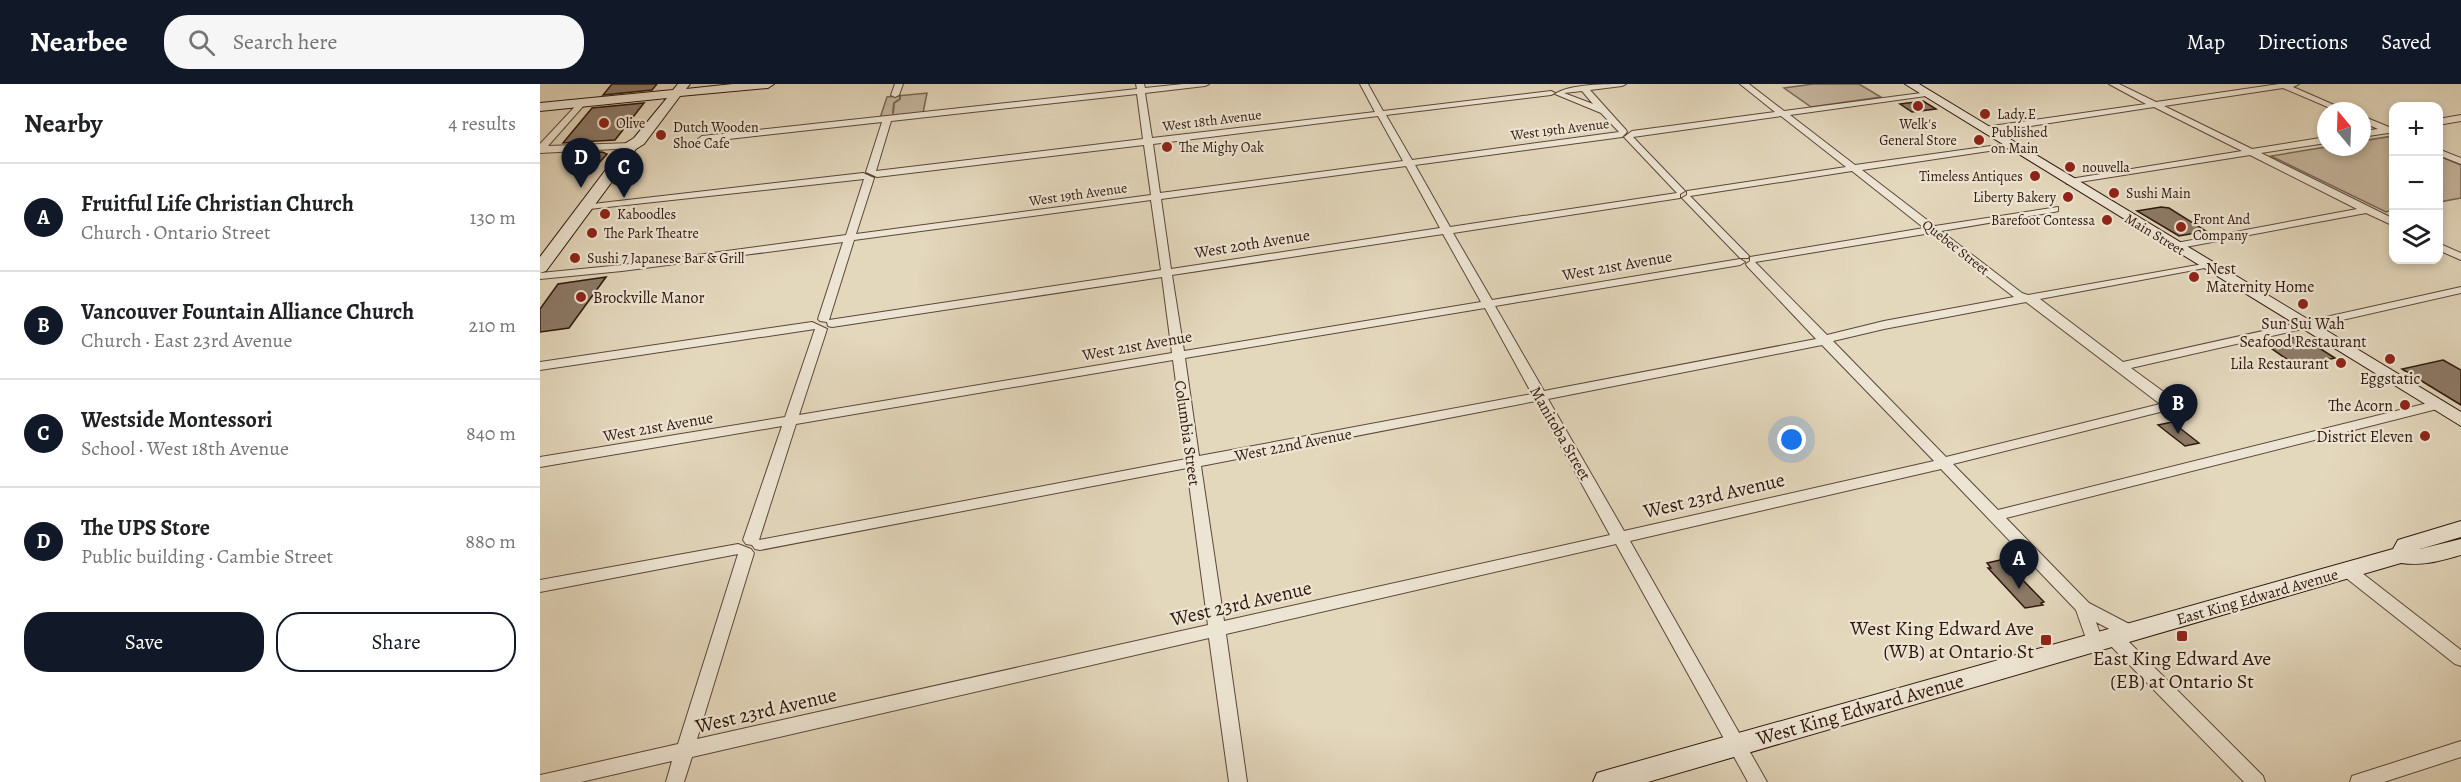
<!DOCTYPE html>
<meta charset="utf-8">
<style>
body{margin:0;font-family:Alegreya,serif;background:#f6f6f6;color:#202124}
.controls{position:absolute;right:18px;top:18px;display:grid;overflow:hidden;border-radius:12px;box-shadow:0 3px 9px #0003}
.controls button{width:54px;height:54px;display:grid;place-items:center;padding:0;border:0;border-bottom:2px solid #e0e0e0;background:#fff;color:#202124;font:30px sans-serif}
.compass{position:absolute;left:1777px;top:18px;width:54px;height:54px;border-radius:50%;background:#fff;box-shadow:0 3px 9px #0003;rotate:341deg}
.you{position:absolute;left:1252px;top:356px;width:21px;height:21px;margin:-15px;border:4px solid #fff;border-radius:50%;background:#1a73e8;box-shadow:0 0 0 9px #1a73e833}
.badge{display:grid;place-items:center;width:39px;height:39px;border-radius:50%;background:#111827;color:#fff;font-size:20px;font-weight:700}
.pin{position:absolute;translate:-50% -50px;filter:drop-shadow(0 2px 3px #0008)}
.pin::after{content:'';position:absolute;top:32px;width:21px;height:18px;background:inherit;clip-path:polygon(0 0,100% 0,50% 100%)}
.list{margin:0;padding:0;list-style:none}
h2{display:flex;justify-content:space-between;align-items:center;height:78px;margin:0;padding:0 24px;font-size:26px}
h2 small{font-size:20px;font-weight:400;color:#757577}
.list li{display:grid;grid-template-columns:39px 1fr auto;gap:18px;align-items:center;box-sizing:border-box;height:108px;padding:0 24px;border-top:2px solid #e0e0e0}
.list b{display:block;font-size:22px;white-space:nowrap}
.list p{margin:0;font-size:20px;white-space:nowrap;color:#757577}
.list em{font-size:20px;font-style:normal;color:#757577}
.actions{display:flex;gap:12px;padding:18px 24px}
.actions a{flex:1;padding:14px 0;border:2px solid #111827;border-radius:24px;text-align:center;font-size:21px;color:#111827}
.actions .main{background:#111827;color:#fff}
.icon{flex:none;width:33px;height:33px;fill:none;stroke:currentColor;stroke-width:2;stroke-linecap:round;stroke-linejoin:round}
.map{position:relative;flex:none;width:1921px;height:698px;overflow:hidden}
header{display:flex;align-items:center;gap:36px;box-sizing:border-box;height:84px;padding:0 30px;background:#111827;color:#fff}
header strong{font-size:28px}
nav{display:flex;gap:33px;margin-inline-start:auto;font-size:21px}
.search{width:420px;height:54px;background:#f6f6f6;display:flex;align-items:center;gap:15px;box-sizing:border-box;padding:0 21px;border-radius:24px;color:#757577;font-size:22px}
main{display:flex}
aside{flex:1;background:#fff}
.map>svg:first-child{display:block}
</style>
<header>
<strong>Nearbee</strong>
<div class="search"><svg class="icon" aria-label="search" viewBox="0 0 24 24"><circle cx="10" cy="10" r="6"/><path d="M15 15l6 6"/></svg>Search here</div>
<nav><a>Map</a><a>Directions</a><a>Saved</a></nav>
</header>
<main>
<aside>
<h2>Nearby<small>4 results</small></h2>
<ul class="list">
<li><span class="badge">A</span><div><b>Fruitful Life Christian Church</b><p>Church · Ontario Street</p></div><em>130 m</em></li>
<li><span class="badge">B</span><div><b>Vancouver Fountain Alliance Church</b><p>Church · East 23rd Avenue</p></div><em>210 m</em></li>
<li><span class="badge">C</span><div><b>Westside Montessori</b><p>School · West 18th Avenue</p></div><em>840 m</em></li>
<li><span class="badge">D</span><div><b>The UPS Store</b><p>Public building · Cambie Street</p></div><em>880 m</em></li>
</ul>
<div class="actions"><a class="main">Save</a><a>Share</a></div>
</aside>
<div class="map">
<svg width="1921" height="698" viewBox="0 0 1921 698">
<rect width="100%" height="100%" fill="#e3d7bc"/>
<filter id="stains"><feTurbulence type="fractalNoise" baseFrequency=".00333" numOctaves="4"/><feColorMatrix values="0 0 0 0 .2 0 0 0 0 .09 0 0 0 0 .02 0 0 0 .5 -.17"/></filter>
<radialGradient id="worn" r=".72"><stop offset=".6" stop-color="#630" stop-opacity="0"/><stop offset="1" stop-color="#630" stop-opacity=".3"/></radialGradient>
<path fill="#c5b69e" stroke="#7a6656" stroke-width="1.5" d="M1273,0H1319L1341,13L1271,23L1244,4Z
M387,9L383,29L340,34L347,13Z
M1853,52V126L1846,128L1731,72L1786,63H1822V57Z
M1899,72L1921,81V114L1899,118Z"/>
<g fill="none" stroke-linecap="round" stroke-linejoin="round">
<path stroke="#776352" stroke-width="2" d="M353,29L354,19L360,15V11"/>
</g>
<path fill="#8d7b68" stroke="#30170d" stroke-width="1.5" d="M72,0H117L112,6L63,11Z
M1383,17L1396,25L1372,28L1360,20Z
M104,19L75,56L23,59L52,24Z
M62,68L67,70L59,79L30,83L41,69Z
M1621,123L1629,124L1666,147L1639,152L1597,127Z
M66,193L29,244L0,248V225L18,200Z
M1760,252L1795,274L1758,283L1725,260Z
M1903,276L1921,286V321L1862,285Z
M1632,338L1659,359L1645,362L1618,341Z
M1460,476L1463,478L1471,476L1485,491L1479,492L1504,518L1501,519L1503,521L1485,524L1448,484H1451L1447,479Z"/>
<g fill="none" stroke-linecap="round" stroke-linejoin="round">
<defs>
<path id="street" d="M355,0H363L359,11L355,13L351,11Z
M596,0H604L605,4L643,0H669L665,2L605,9L612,54L835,28L820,0H828L843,27L1011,7L1015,9L1011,11L846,31L872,76L1079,48L1061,29L1015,10C1030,0 1065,0 1086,0L1082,2L1050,6L1086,46L1087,48L1082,53L875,81L910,143L1137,109L1084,53L1092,47L1235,28L1200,0H1209L1244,27L1389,8L1390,10L1386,12L1250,31L1315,81L1472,59V63L1469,64L1322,86L1395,142L1518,123V127L1514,128L1401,147L1482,209L1488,211L1669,179V183L1665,184L1500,215L1583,278L1921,203V209L1591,284L1632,314L1634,322L1632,325L1413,380L1458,426L1896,317L1903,321L1901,324L1466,434L1549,519L1595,543L1597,548L1595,553L1589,554L1583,552L1723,692L1725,698H1704L1567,558L1565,553L1567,548L1573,547L1556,538L1563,558L1561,563L1555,565L1549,563L1536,526L1401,385L1090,457L1227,698H1208L1076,460L686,550L707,698H689L669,554L152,673L144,698H126L132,677L41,698H0V691L5,690L138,660L198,470L0,508V496L198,460L211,465L214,469L157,655L668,541L647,384L220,466L215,465L212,461L206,460L203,456L242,342L0,383V373L245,333L275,245L0,286V278L272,238L287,245L259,331L632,269L622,193L292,243L288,242L287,238L280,237L278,235L303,158L82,187L0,195V189L82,181L306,151L324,95L40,126L39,124L44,121L323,89L334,94L316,150L611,111L604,61L337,93L326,88L342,38L162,58L158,55L162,52L597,5ZM1042,7L1053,20L1024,9ZM597,10L603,55L336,87L351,37ZM838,32L863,77L620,109L613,60ZM1241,32L1306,83L1147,107V111L1142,114L1144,116L1200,174H1208L1209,172L1150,112L1312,87L1384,144L1210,173V177L1206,180L1207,182L1276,255L1004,307L955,222L1200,181L1205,178L1200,175L952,216L913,149L1140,114V110L1145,107L1143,105L1093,53ZM866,82L900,144L631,185L621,115ZM611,116L621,186L289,236L314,156ZM1391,149L1474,213L1344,237L1287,251L1215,178ZM903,150L941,218L644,267L632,191ZM1486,218L1620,320L1406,373L1293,257L1344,245ZM945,224L992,310L659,372L645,274ZM1282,261L1394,377L1084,447L1008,315ZM633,276L646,375L219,456L256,340ZM996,317L1070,451L684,537L661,382Z
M1569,0H1579L1616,18L1739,0H1759L1753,3L1808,27H1797L1743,4L1624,22L1712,65L1786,53V59L1721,69L1854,135V142L1826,129L1635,165L1631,164V160L1817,125L1710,71L1527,100V96L1530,95L1702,67L1614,23L1445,49L1441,46L1445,43L1606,20Z
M42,15L45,16V20L8,62L91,59L94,60V64L0,69V60Z
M1921,31V37L1898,41V35Z
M1822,32L1854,45V51L1848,49L1822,53V47L1838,45L1822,38Z
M1898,65L1921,74V80L1898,71Z
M1898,159L1921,169V176L1898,166Z
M1807,480L1813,482L1921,566V582L1915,580L1801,490L1799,486L1801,482Z
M1921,657V673L1844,698H1810L1812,692Z"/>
<path id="secondary" d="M138,0H150L146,5L193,0H234L228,4L140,12L104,60L96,65L6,187L0,189V173L86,59L94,54L127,14L0,27V19L133,6Z
M1365,0H1379L1921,328V342Z
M1921,437V453L1880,465L1921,455V471C1899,477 1884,482 1861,479L1108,698H1053L1057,689L1067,686L1853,465L1858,456Z"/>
</defs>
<use href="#street" stroke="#5d4739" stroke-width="2"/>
<use href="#secondary" stroke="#30170d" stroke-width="2"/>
<use href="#street" fill="#ede5d3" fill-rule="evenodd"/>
<use href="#secondary" fill="#ede5d3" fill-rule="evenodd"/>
</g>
<g fill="#8f2418" stroke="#ede5d3" stroke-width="2">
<circle cx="1378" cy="22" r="6"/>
<circle cx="1445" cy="30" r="6"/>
<circle cx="64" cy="39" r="6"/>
<circle cx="121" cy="51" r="6"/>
<circle cx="1439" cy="56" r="6"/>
<circle cx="627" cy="63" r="6"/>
<circle cx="1530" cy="83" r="6"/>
<circle cx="1495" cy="92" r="6"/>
<circle cx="1574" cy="109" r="6"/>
<circle cx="1528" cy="113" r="6"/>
<circle cx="65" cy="130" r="6"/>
<circle cx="1567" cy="136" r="6"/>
<circle cx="1641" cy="143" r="6"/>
<circle cx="52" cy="149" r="6"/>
<circle cx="35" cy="174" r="6"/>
<circle cx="1654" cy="193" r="6"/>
<circle cx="41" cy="213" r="6"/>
<circle cx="1763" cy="220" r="6"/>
<circle cx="1850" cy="275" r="6"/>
<circle cx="1801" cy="279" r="6"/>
<circle cx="1865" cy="321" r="6"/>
<circle cx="1885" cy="352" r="6"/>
<rect x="1636" y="546" width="12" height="12" rx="3"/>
<rect x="1500" y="550" width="12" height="12" rx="3"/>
</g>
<g text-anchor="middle" stroke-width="4.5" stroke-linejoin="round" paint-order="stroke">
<g font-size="14" fill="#30170d" stroke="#ede5d3" text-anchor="start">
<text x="1457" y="35">Lady.E</text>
<text x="76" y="44">Olive</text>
<text x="1378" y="45" text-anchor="middle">Welk's<tspan x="1378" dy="16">General Store</tspan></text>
<text x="133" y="48">Dutch Wooden<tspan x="133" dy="16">Shoe Cafe</tspan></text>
<text x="1451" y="53">Published<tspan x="1451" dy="16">on Main</tspan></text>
<text x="639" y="68">The Mighy Oak</text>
<text x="1542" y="88">nouvella</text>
<text x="1483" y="97" text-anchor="end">Timeless Antiques</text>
<text x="1586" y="114">Sushi Main</text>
<text x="1516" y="118" text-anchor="end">Liberty Bakery</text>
<text x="77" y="135">Kaboodles</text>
<text x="1653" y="140">Front And<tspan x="1653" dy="16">Company</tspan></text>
<text x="1555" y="141" text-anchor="end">Barefoot Contessa</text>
<text x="64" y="154">The Park Theatre</text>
<text x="47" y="179">Sushi 7 Japanese Bar &amp; Grill</text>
</g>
<g font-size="14" fill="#30170d" stroke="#ede5d3">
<text transform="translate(672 36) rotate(-7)" y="5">West 18th Avenue</text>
<text transform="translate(1020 45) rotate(-7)" y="5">West 19th Avenue</text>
<text transform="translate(538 110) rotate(-8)" y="5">West 19th Avenue</text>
<text transform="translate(1615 150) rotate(31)" y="5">Main Street</text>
<text transform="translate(1416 163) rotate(38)" y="5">Quebec Street</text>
</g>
<g font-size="16" fill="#30170d" stroke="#ede5d3">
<text transform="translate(712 159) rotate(-9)" y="6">West 20th Avenue</text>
<text transform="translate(1077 181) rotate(-10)" y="6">West 21st Avenue</text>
<text transform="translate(597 261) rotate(-10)" y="6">West 21st Avenue</text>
<text transform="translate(118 342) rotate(-10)" y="6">West 21st Avenue</text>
<text transform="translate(648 349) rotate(82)" y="6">Columbia Street</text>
<text transform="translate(1021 349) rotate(60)" y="6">Manitoba Street</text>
<text transform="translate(753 360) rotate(-11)" y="6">West 22nd Avenue</text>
<text transform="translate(1717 512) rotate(-16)" y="6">East King Edward Avenue</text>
</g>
<g font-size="16" fill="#30170d" stroke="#ede5d3" text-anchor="end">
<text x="1666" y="190" text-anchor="start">Nest<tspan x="1666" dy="18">Maternity Home</tspan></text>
<text x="53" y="219" text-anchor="start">Brockville Manor</text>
<text x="1763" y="245" text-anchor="middle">Sun Sui Wah<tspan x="1763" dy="18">Seafood Restaurant</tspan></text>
<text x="1789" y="285">Lila Restaurant</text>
<text x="1850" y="300" text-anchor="middle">Eggstatic</text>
<text x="1853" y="327">The Acorn</text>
<text x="1873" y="358">District Eleven</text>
</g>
<g font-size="20" fill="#30170d" stroke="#ede5d3">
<text transform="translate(1174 411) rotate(-13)" y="7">West 23rd Avenue</text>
<text transform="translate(701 519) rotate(-13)" y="7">West 23rd Avenue</text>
<text transform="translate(1320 625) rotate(-16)" y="7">West King Edward Avenue</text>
<text transform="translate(226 626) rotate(-13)" y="7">West 23rd Avenue</text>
</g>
<g font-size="20" fill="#30170d" stroke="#ede5d3" text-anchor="end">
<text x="1494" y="551">West King Edward Ave<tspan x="1494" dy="23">(WB) at Ontario St</tspan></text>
<text x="1642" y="581" text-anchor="middle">East King Edward Ave<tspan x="1642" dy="23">(EB) at Ontario St</tspan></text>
</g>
</g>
<rect width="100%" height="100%" filter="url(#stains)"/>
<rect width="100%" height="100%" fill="url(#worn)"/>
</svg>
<div class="controls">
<button>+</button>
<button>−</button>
<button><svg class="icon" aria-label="layers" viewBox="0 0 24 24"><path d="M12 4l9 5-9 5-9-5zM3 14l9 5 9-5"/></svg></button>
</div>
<svg class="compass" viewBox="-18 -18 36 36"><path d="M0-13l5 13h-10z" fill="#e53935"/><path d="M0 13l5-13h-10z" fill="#757577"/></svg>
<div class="you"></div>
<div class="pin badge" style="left:1479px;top:505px">A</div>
<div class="pin badge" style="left:1638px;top:350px">B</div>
<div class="pin badge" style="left:84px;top:114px">C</div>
<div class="pin badge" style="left:41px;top:104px">D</div>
</div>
</main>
